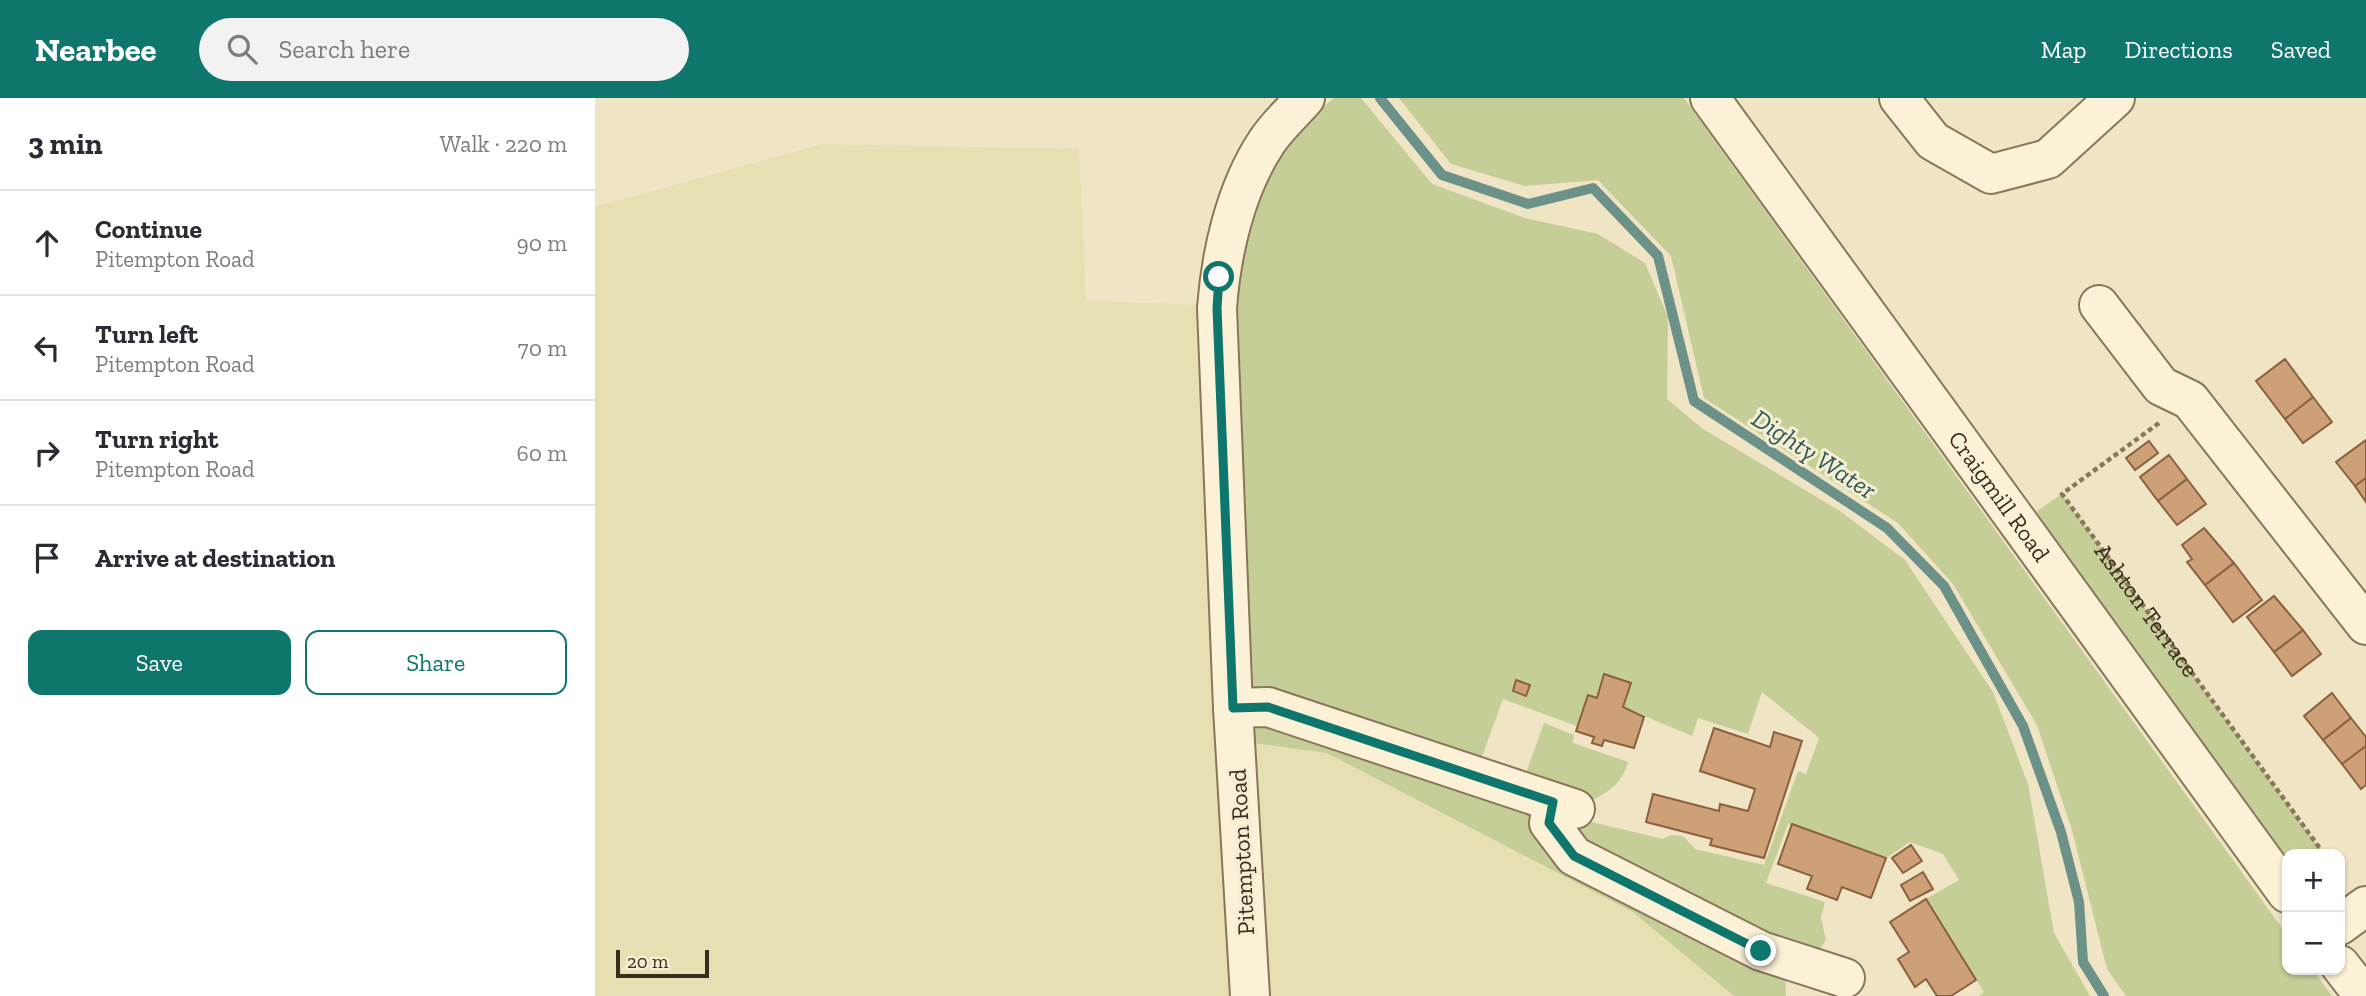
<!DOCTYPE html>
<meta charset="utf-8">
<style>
body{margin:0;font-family:"Zilla Slab",serif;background:#f2f2f3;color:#2b2b33}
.controls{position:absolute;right:21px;bottom:21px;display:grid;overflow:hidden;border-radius:14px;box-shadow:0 2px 5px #0004}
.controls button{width:63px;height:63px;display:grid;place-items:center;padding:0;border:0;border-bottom:2px solid #e1e1e2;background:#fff;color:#2b2b33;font:35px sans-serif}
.scale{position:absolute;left:21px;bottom:18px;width:93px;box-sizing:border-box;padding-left:7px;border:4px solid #3a2d1e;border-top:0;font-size:19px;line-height:24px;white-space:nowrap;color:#3a2d1e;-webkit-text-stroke:5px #f6eed3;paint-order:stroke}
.stop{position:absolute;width:21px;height:21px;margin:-16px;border:5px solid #0f766e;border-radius:50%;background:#fff}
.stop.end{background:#0f766e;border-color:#fff;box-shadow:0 2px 7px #0008}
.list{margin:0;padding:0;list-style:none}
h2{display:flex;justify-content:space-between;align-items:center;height:91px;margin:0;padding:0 28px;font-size:30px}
h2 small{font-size:23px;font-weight:400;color:#7c7c81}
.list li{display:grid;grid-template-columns:46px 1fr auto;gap:21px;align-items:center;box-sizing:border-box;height:105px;padding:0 28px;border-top:2px solid #e1e1e2}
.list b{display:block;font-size:26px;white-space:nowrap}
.list p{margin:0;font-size:23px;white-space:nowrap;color:#7c7c81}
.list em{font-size:23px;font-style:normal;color:#7c7c81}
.actions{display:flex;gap:14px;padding:21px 28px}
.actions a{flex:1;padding:16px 0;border:2px solid #0f766e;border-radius:14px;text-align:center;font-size:24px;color:#0f766e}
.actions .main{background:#0f766e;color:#fff}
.icon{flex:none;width:38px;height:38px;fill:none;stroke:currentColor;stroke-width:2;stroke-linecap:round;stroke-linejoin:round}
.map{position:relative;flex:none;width:1771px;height:898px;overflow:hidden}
header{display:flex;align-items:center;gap:42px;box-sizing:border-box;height:98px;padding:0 35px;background:#0f766e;color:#fff}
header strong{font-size:33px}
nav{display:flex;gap:38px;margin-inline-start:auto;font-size:24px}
.search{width:490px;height:63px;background:#f2f2f3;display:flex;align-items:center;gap:18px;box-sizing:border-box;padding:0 24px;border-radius:38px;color:#7c7c81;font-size:26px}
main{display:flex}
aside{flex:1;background:#fff}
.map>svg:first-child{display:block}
</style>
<header>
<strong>Nearbee</strong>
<div class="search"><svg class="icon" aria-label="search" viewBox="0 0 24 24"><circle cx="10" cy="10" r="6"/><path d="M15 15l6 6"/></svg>Search here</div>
<nav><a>Map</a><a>Directions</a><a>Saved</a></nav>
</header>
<main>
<aside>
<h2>3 min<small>Walk · 220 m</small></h2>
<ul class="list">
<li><svg class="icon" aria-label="ahead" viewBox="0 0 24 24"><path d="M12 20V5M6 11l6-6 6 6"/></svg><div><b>Continue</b><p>Pitempton Road</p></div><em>90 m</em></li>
<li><svg class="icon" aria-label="left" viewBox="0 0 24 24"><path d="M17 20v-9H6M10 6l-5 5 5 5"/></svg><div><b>Turn left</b><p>Pitempton Road</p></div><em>70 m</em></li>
<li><svg class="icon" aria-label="right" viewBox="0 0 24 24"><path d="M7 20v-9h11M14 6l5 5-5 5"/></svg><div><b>Turn right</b><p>Pitempton Road</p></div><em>60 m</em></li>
<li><svg class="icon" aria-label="arrive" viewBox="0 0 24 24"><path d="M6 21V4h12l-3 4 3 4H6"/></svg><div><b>Arrive at destination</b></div></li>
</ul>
<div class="actions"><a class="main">Save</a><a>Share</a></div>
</aside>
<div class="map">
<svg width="1771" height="898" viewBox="0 0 1771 898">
<rect width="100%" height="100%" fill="#efe4c3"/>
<path fill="#e5dfb1" d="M228,46L484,51L491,203L610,207L636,898H0V109Z
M651,644L732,655L1038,814L1139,898H665Z"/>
<path fill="#c5ce97" d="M739,0H766L837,86L930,120L1003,136L1050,165L1073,219L1072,301L1108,331L1245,413L1310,462L1398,594L1433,686L1459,835L1495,898H1384L1389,894L1331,801L1364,782L1348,756L1315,744L1291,760L1193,726L1171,785L1230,804L1226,820L1231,842L1219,859L1001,757L978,726L980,720L1068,741L1076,737L1088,738L1100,751L1169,767L1203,673L1211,676L1224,640L1167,594L1153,636L1103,620L1097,638L1028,609L1036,585L1010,576L1002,600L993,597L982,628L908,601L882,672L701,603L656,590L634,186L681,47Z
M804,0H1089L1692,837V872H1718L1737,898H1531L1512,871L1477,732L1442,627L1358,486L1303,425L1109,300L1076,158L1003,82L930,88L856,66Z
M1467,396L1729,756H1692V771L1439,415Z
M671,621L944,711L942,727L1190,870L1191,898H1139L1038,814L732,655L651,644L655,629Z
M949,625L979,637L978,645L1033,664C1028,684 1015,693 998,702L928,683Z"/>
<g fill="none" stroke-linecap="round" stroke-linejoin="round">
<path stroke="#6c9189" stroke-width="10" d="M785,0L847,77L933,106L998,90L1063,158L1099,303L1292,430L1349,488L1428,628L1466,734L1484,804L1488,864L1509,898"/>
</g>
<path fill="#cea078" stroke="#8a603f" stroke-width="2" d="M1690,261L1718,299L1690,321L1661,283Z
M1718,299L1737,324L1708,345L1690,321Z
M1771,342V380L1760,388L1741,364Z
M1554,343L1563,355L1540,372L1531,360Z
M1574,357L1592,381L1563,403L1545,379Z
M1771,380V404L1760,388Z
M1592,381L1611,406L1582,427L1563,403Z
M1609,430L1639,465L1610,487L1592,464L1597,461L1587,447Z
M1639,465L1667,502L1638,524L1610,487Z
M1679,498L1708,532L1679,554L1652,519Z
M1708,532L1726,556L1697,578L1679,554Z
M1009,576L1036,585L1028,609L1049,619L1039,650L1009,642L1007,648L997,645L999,639L981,633L993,597L1002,600Z
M921,582L935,587L931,598L918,593Z
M1737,595L1756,620L1728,642L1709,618Z
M1756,620L1771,639V648L1747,666L1728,642Z
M1119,630L1175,649L1179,634L1207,643L1169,760L1115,747L1117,741L1051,724L1058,696L1124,713L1125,706L1153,713L1160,691L1105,673Z
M1771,648V687L1766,691L1747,666Z
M1197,726L1291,760L1276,800L1247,789L1242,802L1212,791L1217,778L1183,766Z
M1316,747L1327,763L1308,775L1297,760Z
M1328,774L1338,791L1315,803L1306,787Z
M1331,801L1381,882L1356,898H1342L1331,881L1320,889L1303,861L1314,854L1295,824Z"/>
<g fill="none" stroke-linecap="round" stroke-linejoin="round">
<defs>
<g id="minor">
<path id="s2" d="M1115,0L1692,795"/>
<path d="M1304,0L1338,43L1396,76L1453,61L1520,0"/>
<path d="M1504,207L1566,288L1595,302L1771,527"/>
<path d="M638,610L673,609L980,711"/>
<path d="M958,704L954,725L979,758L1166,853L1250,880"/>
<path d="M1745,827L1771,808"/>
<path d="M1745,867L1769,898"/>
<path d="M655,898L638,610L622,210C626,156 640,92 671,45C681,29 697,15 710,0"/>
</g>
</defs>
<use href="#minor" stroke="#8a765a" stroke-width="42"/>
<path stroke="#8a765a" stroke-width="4.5" stroke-dasharray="5 3.5" stroke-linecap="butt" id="s1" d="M1564,325L1467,396L1729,756"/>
<use href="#minor" stroke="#faf1d7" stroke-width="38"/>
</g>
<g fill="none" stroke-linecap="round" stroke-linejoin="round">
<path stroke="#0f766e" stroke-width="9" d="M624,179L622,210L638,610L673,609L958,704L954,725L979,758L1166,853"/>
</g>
<g text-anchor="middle" stroke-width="6" stroke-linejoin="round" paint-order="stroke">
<g font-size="24" fill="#3a2d1e" stroke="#f6eed3">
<text dy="8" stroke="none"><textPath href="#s2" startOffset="492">Craigmill Road</textPath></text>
<text dy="8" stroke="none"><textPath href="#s1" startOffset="264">Ashton Terrace</textPath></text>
<text transform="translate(647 754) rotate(-93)" y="8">Pitempton Road</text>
</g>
<g font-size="26" font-style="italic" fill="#2d5a59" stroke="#f6eed3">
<text transform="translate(1219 356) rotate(33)" y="9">Dighty Water</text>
</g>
</g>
</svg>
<div class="controls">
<button>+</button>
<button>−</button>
</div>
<div class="scale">20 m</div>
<div class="stop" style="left:624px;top:179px"></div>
<div class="stop end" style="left:1166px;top:853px"></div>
</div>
</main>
